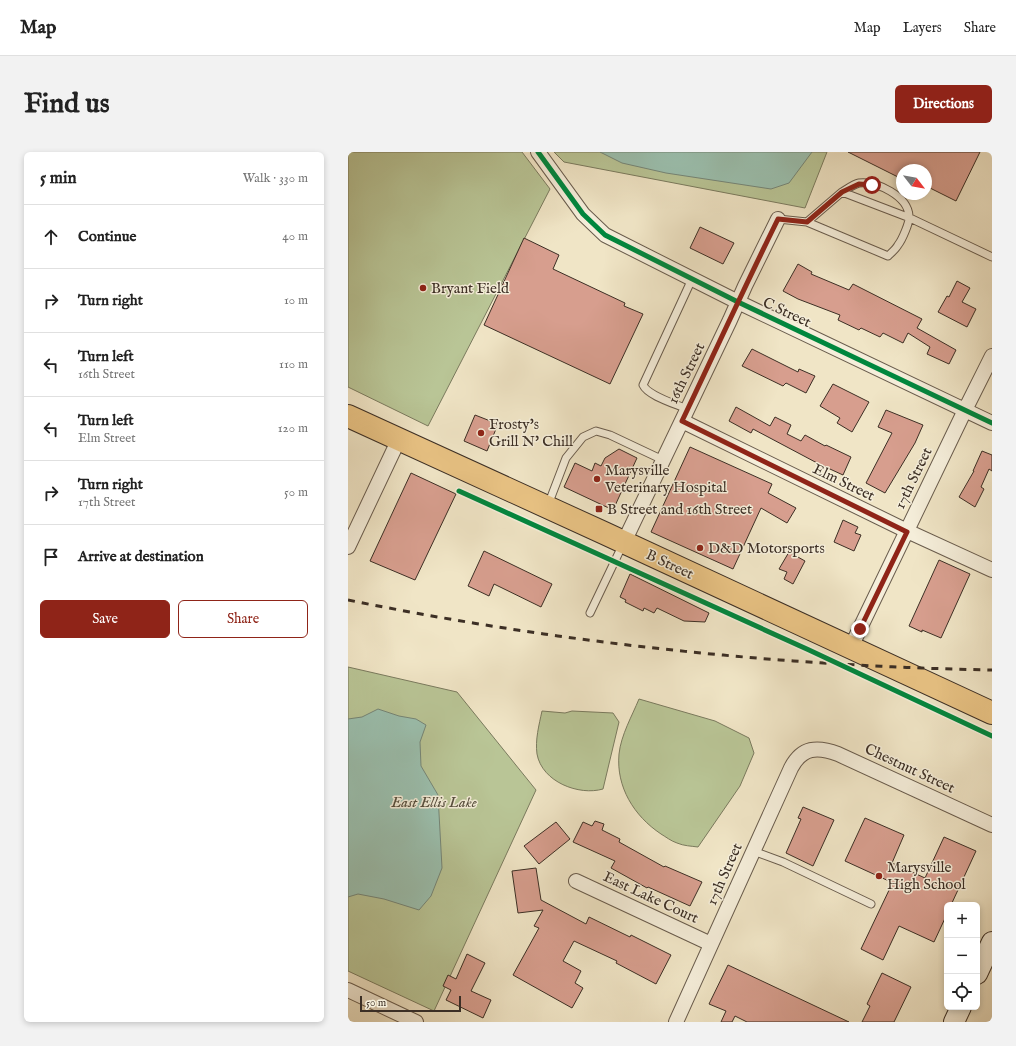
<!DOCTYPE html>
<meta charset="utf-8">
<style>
body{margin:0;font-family:"IM FELL English",serif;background:#f2f2f2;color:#222}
.controls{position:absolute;right:12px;bottom:12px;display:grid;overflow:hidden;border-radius:6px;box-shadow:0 2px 6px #0003}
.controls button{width:36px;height:36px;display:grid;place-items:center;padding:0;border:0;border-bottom:1px solid #e0e0e0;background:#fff;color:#222;font:20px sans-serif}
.compass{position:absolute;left:548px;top:12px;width:36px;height:36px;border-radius:50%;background:#fff;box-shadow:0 2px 6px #0003;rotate:121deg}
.scale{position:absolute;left:12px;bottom:10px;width:101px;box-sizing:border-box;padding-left:4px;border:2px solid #3c2f25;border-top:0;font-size:11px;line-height:14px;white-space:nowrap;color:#3c2f25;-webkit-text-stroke:3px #f5eeda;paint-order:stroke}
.stop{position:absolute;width:12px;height:12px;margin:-9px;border:3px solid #8f2418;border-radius:50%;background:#fff}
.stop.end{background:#8f2418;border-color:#fff;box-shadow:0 1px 4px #0008}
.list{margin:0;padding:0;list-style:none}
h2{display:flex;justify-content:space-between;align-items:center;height:52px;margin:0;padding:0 16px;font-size:17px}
h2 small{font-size:13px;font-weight:400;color:#767676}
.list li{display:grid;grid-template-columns:26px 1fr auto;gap:12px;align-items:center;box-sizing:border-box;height:64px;padding:0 16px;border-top:1px solid #e0e0e0}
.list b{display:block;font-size:15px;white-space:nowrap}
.list p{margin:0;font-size:13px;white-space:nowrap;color:#767676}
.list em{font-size:13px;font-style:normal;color:#767676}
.actions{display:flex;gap:8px;padding:12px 16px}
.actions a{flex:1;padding:9px 0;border:1px solid #8f2418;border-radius:6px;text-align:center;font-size:14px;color:#8f2418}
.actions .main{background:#8f2418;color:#fff}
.icon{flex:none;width:22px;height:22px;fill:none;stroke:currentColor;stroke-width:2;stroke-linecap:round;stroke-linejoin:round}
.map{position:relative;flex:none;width:644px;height:870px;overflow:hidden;border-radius:6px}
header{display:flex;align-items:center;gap:24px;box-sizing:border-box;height:56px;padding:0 20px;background:#fff;border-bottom:1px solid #e0e0e0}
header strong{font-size:19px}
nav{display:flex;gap:22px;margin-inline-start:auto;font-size:14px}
.intro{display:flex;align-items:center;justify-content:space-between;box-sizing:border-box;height:96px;padding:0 24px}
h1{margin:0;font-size:28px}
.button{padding:10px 18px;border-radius:6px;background:#8f2418;color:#fff;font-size:14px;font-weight:700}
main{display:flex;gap:24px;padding:0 24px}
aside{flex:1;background:#fff;border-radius:6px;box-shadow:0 2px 6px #0003}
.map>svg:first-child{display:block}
</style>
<header>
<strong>Map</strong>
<nav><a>Map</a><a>Layers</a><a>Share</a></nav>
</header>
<div class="intro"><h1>Find us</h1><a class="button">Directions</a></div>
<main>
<aside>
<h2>5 min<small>Walk · 330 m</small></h2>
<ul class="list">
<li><svg class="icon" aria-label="ahead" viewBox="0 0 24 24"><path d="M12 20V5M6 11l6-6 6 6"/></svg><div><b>Continue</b></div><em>40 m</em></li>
<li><svg class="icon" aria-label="right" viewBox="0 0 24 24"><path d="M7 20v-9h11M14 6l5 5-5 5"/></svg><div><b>Turn right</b></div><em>10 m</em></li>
<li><svg class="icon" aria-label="left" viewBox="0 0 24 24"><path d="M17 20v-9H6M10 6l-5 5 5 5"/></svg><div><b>Turn left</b><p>16th Street</p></div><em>110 m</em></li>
<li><svg class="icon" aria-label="left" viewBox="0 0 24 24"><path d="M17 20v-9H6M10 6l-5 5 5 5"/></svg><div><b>Turn left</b><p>Elm Street</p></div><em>120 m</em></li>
<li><svg class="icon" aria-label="right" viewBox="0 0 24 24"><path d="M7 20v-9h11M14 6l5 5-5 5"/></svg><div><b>Turn right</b><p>17th Street</p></div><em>50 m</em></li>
<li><svg class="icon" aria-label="arrive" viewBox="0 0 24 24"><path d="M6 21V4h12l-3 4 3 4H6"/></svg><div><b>Arrive at destination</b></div></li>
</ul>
<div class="actions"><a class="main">Save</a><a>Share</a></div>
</aside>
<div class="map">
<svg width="644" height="870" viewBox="0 0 644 870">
<rect width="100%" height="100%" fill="#f0e5c6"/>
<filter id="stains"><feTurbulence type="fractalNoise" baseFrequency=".005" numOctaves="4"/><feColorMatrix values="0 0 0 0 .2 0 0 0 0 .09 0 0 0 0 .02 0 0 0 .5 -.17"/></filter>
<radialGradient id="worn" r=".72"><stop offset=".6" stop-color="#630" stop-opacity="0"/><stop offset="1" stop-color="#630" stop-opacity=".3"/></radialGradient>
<path fill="#b9c596" stroke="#7a7a5e" d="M0,0H174L202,37L80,274L0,235Z
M206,0H479L457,56L216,10Z
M0,515L109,540L188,638L86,859L0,819Z
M291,547L367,569L401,586L406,601L392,634L350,695C343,694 336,694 329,691C323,689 318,685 313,682C286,664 268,635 271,602C273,583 284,564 291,547Z
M194,559L217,561L224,559L265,561L271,570L255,637C231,644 194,630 189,602C187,588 191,573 194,559Z"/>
<path fill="#9bc0af" stroke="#758678" d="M252,0H464L441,31L423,37L318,21L274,11Z
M30,557L51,564L68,567L78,573L72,590L73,614L90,643L94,716L83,744L71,758L36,747L10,742L0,745V567L14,565Z"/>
<path fill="#d79e8e" stroke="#3c2f25" d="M500,0H632L608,49L578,34V18H554V27Z
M352,75L386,91L375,112L342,96Z
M176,86L211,103L205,117L277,151L276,154L295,162L262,232L136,173Z
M450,112L464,120L463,122L501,138L505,132L574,167L569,176L608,198L601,212L579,202L582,195L560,181L555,191L535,181L532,185L513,176L511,178L490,168L492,163L450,147L435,139Z
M609,129L622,136L614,150L628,157L619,175L590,160L599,144L601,145Z
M404,197L450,220L451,217L467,224L458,241L438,231L435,234L394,214Z
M485,232L521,250L504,280L489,271L492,266L472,254Z
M388,255L422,274L427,265L443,273L439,282L453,289L457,283L477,294L478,293L503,305L495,323L471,312L405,277L403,281L381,269Z
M538,258L575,273L567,291L537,341L518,331L544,281L530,275Z
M127,263L150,272L139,299L116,289Z
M342,295L424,332L420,341L448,356L439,371L413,356L385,417L303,380Z
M271,297L289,306L265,358L216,335L227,311L244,319L247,311L253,314L257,306Z
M634,299L644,303V319L641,317L633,335L636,337L627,355L611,345L626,319H625Z
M63,321L108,342L67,428L22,409Z
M495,368L510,375L507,381L513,383L506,399L486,390Z
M136,399L204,432L193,455L146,432L141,444L120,434Z
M441,400L457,409L445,432L436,427L439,420L431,417Z
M591,408L622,422L593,486L574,478V480L561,474Z
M282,422L361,461L357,470L336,469L309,456L306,461L296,456L295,459L277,450L278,448L272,445Z
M455,655L486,668L465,714L438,701L453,667L450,666Z
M517,666L556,683L544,711L577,726L596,685L628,699L603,753H599V762L586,790L551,774L535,808L513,797L543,734L542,733L543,730L497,709Z
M247,669L256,672L254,678L272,687L271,690L316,715L317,714L354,730L342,754L300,735L299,736L263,716L267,709L225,690L235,670L244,674Z
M208,670L222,687L191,712L176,694Z
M188,716L193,748L238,772L241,765L282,785L283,783L323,803L308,832L268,811L269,809L226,789L215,809L233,819L227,831L235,836L224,856L165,823L191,776L186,774L195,758L170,761L164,719Z
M119,802L137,811L123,839L143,848L135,866L98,848L103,838L95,834L100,823L108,827Z
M380,813L501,870H399L387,864L384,870H373L378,859L361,852Z
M534,821L563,835L546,870H514L522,854L519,852Z"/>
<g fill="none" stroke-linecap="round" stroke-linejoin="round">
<defs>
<path id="lane" d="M430,67L459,70L540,104C543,101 548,97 550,93C554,88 562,70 561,64C560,44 529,29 511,31C506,32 499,37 494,40
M459,70L494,40L562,66L644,105
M339,257C328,252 300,244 295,233L344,127
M200,353L218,306L235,285L248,279L262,283L315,308
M242,461L275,392
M405,699L435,710L523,752"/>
<path id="street" d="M190,0L235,62L257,83L390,150L644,271
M334,269L559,379L644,418
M276,390L382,168L397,134L430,67
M0,395L51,287
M503,495L617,258L644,204
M228,729L363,792
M0,838L68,870
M328,870L443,616C454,595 469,594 490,602L644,673"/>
<path id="secondary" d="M629,822L644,790
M606,870L613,855"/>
<path id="highway" d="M0,264L256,381L644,561"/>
</defs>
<use href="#lane" stroke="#695c4d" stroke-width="9"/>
<use href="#street" stroke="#695c4d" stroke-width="16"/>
<use href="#secondary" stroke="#3c2f25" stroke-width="22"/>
<use href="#highway" stroke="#3c2f25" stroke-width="24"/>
<use href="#lane" stroke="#f5eeda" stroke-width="7"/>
<use href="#street" stroke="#f5eeda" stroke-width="14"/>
<use href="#secondary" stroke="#f5eeda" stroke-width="20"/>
<use href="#highway" stroke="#e8c283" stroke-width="22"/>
<path stroke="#3c2f25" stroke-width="3" stroke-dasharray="7 7" stroke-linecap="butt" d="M0,448C212,491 428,514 644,518"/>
<defs>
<path id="cycleway" d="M190,0L235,62L257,83L390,150L644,271
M111,339L461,498L644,584"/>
</defs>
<use href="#cycleway" stroke="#f5eeda" stroke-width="8"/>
<use href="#cycleway" stroke="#00873e" stroke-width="5"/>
</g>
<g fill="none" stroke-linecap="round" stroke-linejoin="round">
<path stroke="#8f2418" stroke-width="5" d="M512,477L559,380L334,269C366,202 397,134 430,67L459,70L494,40L511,32L524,33"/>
</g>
<g fill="#8f2418" stroke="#f5eeda" stroke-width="1.5">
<circle cx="75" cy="136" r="4"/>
<circle cx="133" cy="281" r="4"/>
<circle cx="249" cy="327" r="4"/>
<rect x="247" y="353" width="8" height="8" rx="2"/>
<circle cx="352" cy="396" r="4"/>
<circle cx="531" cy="724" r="4"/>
</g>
<g text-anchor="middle" stroke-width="3" stroke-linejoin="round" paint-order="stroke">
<g font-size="15" fill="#3c2f25" stroke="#f5eeda" text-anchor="start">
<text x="83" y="141">Bryant Field</text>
<text x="141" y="277">Frosty's<tspan x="141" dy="17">Grill N' Chill</tspan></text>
<text x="257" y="323">Marysville<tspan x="257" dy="17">Veterinary Hospital</tspan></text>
<text x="259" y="362">B Street and 16th Street</text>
<text x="360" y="401">D&amp;D Motorsports</text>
<text x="539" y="720">Marysville<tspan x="539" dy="17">High School</tspan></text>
</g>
<g font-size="15" fill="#3c2f25" stroke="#f5eeda">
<text transform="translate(439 160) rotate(25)" y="5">C Street</text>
<text transform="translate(338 221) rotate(-64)" y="5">16th Street</text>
<text transform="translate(565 326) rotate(-64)" y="5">17th Street</text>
<text transform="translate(496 330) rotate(26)" y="5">Elm Street</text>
<text transform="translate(322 412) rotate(25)" y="5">B Street</text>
<text transform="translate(562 616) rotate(25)" y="5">Chestnut Street</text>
<text transform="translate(376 722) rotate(-66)" y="5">17th Street</text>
<text transform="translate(303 745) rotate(25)" y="5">East Lake Court</text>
</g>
<g font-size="15" font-style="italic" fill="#554d3c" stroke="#f5eeda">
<text x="86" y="655">East Ellis Lake</text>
</g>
</g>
<rect width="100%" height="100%" filter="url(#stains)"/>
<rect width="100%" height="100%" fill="url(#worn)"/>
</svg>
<div class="controls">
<button>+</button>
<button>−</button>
<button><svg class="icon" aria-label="locate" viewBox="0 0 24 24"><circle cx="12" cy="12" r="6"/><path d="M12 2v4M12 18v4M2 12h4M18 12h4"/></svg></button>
</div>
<svg class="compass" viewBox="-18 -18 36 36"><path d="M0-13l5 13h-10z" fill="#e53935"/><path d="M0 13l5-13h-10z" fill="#767676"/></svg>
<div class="scale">50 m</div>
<div class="stop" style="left:524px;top:33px"></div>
<div class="stop end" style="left:512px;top:477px"></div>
</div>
</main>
